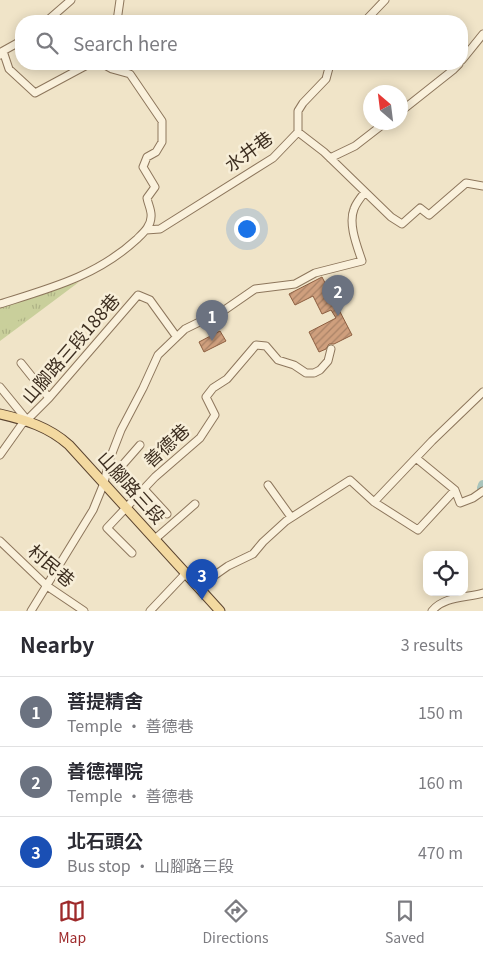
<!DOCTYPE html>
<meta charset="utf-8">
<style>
body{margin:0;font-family:Georgia,"Noto Sans TC",serif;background:#f7f7f7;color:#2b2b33}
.controls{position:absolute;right:15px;bottom:15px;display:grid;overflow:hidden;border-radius:10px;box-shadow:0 2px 12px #0003}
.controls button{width:45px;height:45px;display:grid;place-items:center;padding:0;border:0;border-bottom:1px solid #e1e1e2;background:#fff;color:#2b2b33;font:25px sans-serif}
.compass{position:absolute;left:363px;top:85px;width:45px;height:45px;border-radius:50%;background:#fff;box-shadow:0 2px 12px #0003;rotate:332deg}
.you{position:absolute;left:246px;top:228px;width:18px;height:18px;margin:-12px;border:4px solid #fff;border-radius:50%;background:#1a73e8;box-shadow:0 0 0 8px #1a73e833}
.badge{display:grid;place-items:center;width:32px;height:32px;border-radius:50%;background:#9e2a2b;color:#fff;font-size:16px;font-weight:700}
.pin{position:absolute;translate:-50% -41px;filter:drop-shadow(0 1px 2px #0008)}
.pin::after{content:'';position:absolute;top:26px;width:18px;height:15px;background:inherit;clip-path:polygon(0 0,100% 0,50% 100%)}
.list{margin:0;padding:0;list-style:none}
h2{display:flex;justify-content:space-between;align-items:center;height:65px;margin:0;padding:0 20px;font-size:21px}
h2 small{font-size:16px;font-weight:400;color:#7c7c81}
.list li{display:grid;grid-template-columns:32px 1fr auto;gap:15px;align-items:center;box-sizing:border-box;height:70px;padding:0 20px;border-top:1px solid #e1e1e2}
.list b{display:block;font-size:19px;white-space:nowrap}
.list p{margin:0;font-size:16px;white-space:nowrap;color:#7c7c81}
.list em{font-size:16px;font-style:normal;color:#7c7c81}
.icon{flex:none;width:28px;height:28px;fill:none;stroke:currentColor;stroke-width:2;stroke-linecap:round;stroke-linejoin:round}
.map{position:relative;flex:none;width:483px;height:611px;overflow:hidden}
.search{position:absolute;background:#fff;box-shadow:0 2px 12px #0003;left:15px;right:15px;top:15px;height:55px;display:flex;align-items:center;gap:12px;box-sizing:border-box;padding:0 18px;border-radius:20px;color:#7c7c81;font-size:19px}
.sheet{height:275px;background:#fff}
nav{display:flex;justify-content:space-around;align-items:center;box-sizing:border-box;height:70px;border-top:1px solid #e1e1e2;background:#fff;font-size:14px;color:#7c7c81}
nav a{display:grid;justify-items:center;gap:2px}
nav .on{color:#9e2a2b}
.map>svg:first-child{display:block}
</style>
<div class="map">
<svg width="483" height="611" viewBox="0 0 483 611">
<defs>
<pattern id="grass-tufts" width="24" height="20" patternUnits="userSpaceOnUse" patternTransform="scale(1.25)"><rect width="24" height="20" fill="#c9cf9b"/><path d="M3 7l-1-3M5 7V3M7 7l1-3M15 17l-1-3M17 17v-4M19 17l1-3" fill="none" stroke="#aeb285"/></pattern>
<pattern id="building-hatch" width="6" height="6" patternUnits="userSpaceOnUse" patternTransform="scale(1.25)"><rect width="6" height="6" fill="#cf9f7d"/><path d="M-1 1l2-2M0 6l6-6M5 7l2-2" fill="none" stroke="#a98266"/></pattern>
</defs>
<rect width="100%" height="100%" fill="#f0e4c8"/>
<path fill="url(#grass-tufts)" d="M79,282L0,341V306Z"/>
<path fill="#c9cf9b" d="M20,304L25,317L3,327L0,321V313Z"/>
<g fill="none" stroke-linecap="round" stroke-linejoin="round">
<path stroke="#a9c4bc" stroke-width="10" d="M482,488L483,485"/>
</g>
<path fill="url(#building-hatch)" stroke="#8d5f41" d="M322,277L352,335L334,344H329L326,349L319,352L309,332L336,318L331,310L322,314L313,296L295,305L289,294Z
M220,331L226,341L204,352L199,342Z"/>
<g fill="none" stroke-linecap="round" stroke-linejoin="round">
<defs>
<path id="minor" d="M47,21L71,0
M117,21L120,0
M365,21L385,0
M3,51L9,69L35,93L89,64
M0,55L3,51L21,41
M462,60L483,34
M400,112L453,70L459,64
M298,132L324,152L391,217L402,224L420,208L429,215L466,183L483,186
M330,158L355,146L386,122
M146,230L160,229L273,158L298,132V111L303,103L326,79L330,64
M0,304C51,288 97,276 137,239C143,233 151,226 151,217C152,211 148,204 147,198L155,187L143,167L147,157L156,152L162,142V121L130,74L112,69L103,64
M21,363L49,398
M0,387L27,420
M0,455L22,424L27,420L49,398L138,295L150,300L176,336
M416,458L455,490L460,503L473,498L483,491
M109,461L119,469L140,445
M268,485L291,517
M144,489L167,514
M374,502L418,530L455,490
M155,539L195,504
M0,541L47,586L84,611
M132,553L107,528L155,477L200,438L215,415L206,397L213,388L227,379L256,345L266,346L278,360L294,365L306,373H314L320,370L328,361L331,349
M198,587L228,566L253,554L263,542L286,521L350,480L374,502L432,441L483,392
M31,611L93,510L104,483L109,461L121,430L143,388L158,355L185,329L226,309L255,289L295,284L315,273L362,261C357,246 348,224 354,209C356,203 361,197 365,192
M150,611L186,573
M432,611C444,596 466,598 483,593"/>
<path id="major" d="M0,414C26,420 49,427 69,445L220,611"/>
</defs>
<use href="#minor" stroke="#8d765c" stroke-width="9"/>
<use href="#major" stroke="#5b4430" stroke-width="11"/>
<use href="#minor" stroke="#faf1dc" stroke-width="7"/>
<use href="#major" stroke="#f3d9a0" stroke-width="9"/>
</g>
<g text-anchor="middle" stroke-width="5" stroke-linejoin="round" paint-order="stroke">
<g font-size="18" fill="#3d2e20" stroke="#f7eed8">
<text transform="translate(249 152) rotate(-36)" y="6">水井巷</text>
<text transform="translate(71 349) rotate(-49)" y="6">山腳路三段188巷</text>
<text transform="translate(167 446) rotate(-43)" y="6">善德巷</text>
<text transform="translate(131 488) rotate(48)" y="6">山腳路三段</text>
<text transform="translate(51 566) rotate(40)" y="6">村民巷</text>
</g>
</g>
</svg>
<div class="controls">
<button><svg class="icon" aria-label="locate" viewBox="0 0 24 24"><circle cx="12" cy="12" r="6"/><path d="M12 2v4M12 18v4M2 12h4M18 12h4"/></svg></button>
</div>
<svg class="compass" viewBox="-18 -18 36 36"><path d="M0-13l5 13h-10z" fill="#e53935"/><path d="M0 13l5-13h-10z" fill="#7c7c81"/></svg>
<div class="you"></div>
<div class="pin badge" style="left:212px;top:341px;background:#6b7280">1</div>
<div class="pin badge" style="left:338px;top:316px;background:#6b7280">2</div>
<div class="pin badge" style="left:202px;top:600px;background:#1a4fb4">3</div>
<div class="search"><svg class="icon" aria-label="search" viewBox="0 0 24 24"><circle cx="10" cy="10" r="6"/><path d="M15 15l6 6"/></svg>Search here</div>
</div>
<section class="sheet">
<h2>Nearby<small>3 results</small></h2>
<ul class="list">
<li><span class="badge" style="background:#6b7280">1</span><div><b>菩提精舍</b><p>Temple · 善德巷</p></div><em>150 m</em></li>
<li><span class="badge" style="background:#6b7280">2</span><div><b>善德禪院</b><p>Temple · 善德巷</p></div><em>160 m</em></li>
<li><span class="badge" style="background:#1a4fb4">3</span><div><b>北石頭公</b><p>Bus stop · 山腳路三段</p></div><em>470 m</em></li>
</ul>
</section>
<nav>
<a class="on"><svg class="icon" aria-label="map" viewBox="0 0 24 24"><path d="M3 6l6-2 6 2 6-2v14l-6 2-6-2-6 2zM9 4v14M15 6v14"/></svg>Map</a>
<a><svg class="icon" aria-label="directions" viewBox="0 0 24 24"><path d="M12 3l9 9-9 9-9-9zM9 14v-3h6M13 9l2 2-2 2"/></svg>Directions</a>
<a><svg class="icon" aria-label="saved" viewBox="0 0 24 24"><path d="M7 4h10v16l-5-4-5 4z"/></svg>Saved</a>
</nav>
